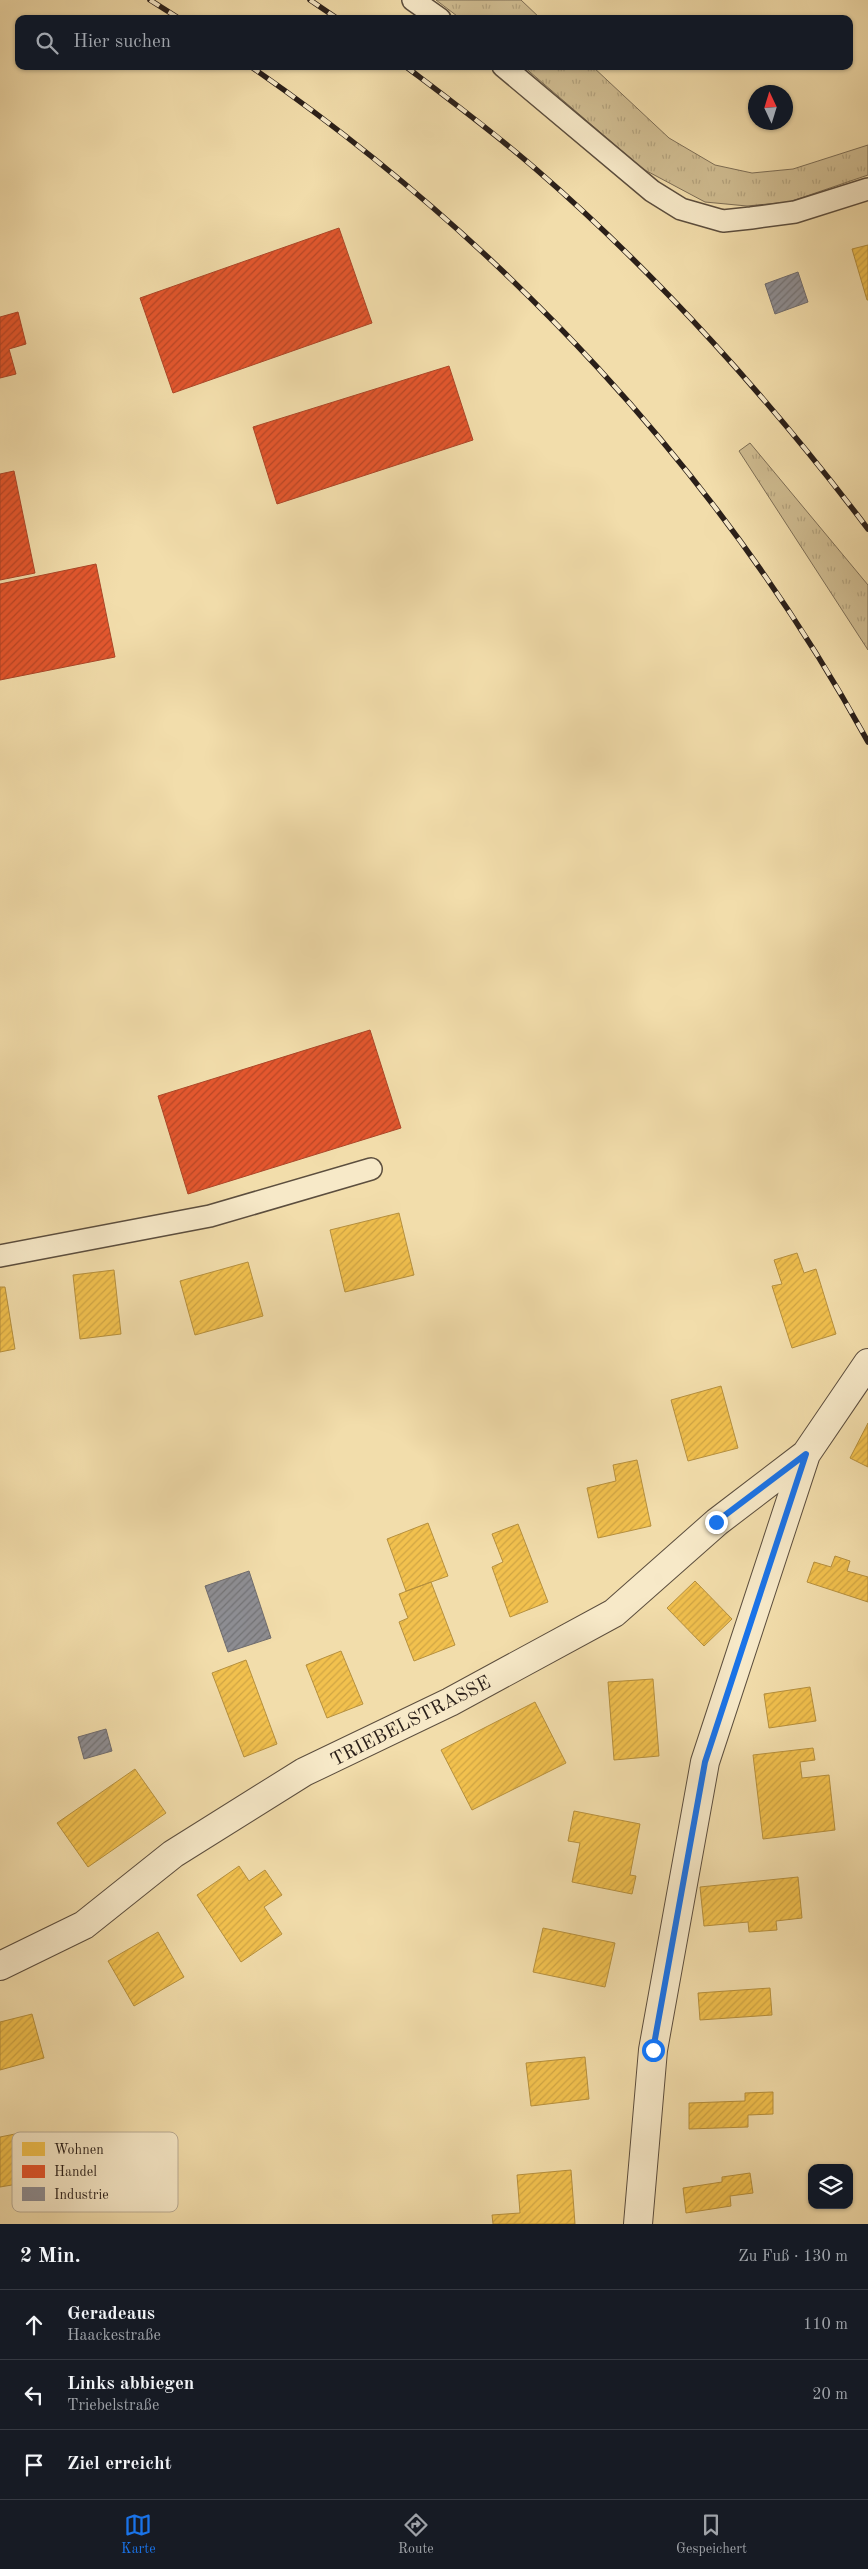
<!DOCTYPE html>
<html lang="de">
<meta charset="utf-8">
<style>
body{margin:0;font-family:"Old Standard TT",serif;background:#20242c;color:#f1f3f6}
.controls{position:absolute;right:15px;bottom:15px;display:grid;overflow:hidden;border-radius:10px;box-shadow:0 1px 4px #0004}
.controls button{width:45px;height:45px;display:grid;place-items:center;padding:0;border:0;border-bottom:1px solid #363941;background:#171b24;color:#f1f3f6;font:25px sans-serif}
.compass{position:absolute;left:748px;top:85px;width:45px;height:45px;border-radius:50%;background:#171b24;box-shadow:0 1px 4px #0004;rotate:356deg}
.stop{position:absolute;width:15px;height:15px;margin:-11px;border:4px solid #1a73e8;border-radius:50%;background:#fff}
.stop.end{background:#1a73e8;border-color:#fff;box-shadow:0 1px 5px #0008}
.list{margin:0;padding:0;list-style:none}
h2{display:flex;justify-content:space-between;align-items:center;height:65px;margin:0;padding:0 20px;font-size:21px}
h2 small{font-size:16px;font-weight:400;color:#9ea1a6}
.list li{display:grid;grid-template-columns:32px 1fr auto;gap:15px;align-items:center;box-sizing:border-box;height:70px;padding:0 20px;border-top:1px solid #363941}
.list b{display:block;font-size:19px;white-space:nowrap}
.list p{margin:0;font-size:16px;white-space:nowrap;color:#9ea1a6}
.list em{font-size:16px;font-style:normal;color:#9ea1a6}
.icon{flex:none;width:28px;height:28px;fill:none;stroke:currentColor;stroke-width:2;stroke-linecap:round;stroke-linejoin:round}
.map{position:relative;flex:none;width:868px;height:2224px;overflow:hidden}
.search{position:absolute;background:#171b24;box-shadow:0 1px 4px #0004;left:15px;right:15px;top:15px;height:55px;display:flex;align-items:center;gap:12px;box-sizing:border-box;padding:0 18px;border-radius:10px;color:#9ea1a6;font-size:19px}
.sheet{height:275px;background:#171b24}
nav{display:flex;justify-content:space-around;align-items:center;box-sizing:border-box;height:70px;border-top:1px solid #363941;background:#171b24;font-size:14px;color:#9ea1a6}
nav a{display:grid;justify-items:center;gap:2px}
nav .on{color:#1a73e8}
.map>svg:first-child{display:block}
</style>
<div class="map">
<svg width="868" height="2224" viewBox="0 0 868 2224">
<defs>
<pattern id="grass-tufts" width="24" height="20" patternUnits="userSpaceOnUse" patternTransform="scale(1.25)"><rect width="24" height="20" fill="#d0bd92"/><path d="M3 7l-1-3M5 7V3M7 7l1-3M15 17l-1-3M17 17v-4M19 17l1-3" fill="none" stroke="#b3a27d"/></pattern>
<pattern id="homes-hatch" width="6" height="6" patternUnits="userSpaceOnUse" patternTransform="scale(1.25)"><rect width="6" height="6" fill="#f2c14e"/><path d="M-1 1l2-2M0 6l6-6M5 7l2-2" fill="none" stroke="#d0a544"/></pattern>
<pattern id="shops-hatch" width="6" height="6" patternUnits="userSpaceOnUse" patternTransform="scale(1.25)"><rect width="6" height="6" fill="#e4572e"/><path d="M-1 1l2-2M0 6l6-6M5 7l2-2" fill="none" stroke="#b94726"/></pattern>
<pattern id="industry-hatch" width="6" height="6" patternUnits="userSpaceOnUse" patternTransform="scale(1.25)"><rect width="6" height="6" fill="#8d8d92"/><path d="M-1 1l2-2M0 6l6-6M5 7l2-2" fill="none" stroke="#737376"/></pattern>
</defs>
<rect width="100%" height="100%" fill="#f2ddab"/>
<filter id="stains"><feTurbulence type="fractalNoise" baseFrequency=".004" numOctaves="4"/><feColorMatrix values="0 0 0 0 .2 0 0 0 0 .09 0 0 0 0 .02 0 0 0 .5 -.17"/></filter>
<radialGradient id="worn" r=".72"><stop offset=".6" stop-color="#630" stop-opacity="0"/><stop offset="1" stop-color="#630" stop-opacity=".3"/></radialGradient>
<path fill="url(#grass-tufts)" stroke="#7d6e56" d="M436,0H521L541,19H461Z
M523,66H592L669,138L715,165L752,173L793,169L868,145V175L789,202L747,206L705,202L643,169Z
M750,443L868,585V650L739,451Z"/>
<path fill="url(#homes-hatch)" stroke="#b6903e" d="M868,245V300H867L852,249Z
M399,1213L414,1275L345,1292L330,1230Z
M797,1253L804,1273L816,1269L836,1334L792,1348L772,1286L782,1284L774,1260Z
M248,1262L263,1316L195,1335L180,1281Z
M114,1270L121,1334L80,1339L73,1275Z
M0,1287H5L15,1349L0,1352Z
M721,1386L738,1448L688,1461L671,1400Z
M868,1423V1467L850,1458Z
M637,1460L651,1526L598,1538L587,1488L616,1481L613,1465Z
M428,1523L448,1576L406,1591L387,1539Z
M518,1524L548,1602L510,1617L492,1567L503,1562L492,1534Z
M835,1556L850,1561L847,1571L868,1577V1602L807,1582L814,1562L831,1567Z
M695,1581L732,1619L704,1646L667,1608Z
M431,1582L455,1645L414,1661L399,1622L408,1618L399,1594Z
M341,1651L363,1704L327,1718L306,1665Z
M246,1660L277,1744L244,1757L212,1673Z
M653,1679L659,1756L614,1760L608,1682Z
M810,1687L816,1721L769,1728L764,1694Z
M535,1702L566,1763L472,1810L441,1750Z
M813,1748L815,1760L800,1762L802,1778L829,1775L835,1830L763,1839L753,1755Z
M135,1769L166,1813L88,1867L57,1823Z
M574,1811L640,1824L630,1875L636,1876L632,1894L572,1882L580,1843L568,1841Z
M239,1866L249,1881L265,1870L282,1895L264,1907L282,1934L241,1962L197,1895Z
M798,1877L802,1918L776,1921L777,1930L749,1932L748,1922L704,1926L700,1887Z
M543,1928L615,1943L605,1987L533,1972Z
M158,1932L184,1977L134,2006L108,1961Z
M770,1988L772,2015L700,2020L698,1993Z
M32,2014L44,2058L0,2070V2022Z
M585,2057L589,2099L531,2106L526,2063Z
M773,2092V2114L748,2115V2127L689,2129V2103L745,2101V2093Z
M15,2134L24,2183L0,2187V2137Z
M571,2170L575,2224H493L492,2215L520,2213L517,2175Z
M750,2173L753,2193L730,2196L731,2206L686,2213L683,2188L722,2182V2177Z"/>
<path fill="url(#shops-hatch)" stroke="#ac4628" d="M339,228L372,323L173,393L140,298Z
M18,312L26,344L9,349L16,374L0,378V317Z
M449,366L473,440L277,504L253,427Z
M14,471L35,573L0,580V474Z
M96,564L115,657L0,680V584Z
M370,1030L401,1128L188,1194L158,1096Z"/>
<path fill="url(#industry-hatch)" stroke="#6f6c6e" d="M798,272L808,302L775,314L765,284Z
M249,1571L271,1638L228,1652L205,1586Z
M106,1729L112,1751L84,1759L78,1737Z"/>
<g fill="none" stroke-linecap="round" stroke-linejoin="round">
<defs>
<path id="lane" d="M413,0L440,19
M503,66L652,191L681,209L723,221L751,218L795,212L868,189
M0,1256L210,1216L371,1169"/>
<path id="street" d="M0,1966L84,1925L173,1854L304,1772L450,1702L614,1613L717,1522L806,1454
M638,2224L653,2050L705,1762L806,1454L868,1363"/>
</defs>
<use href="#lane" stroke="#5c4e3e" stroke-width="24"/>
<use href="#street" stroke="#5c4e3e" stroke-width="30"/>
<use href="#lane" stroke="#f7e9c8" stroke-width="21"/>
<use href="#street" stroke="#f7e9c8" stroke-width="28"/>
<defs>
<path id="rail" d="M150,0L180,19
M310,0L338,19
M250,66C503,241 720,472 868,742
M405,66C450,100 496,134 538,171C657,274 773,403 868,529"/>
</defs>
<use href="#rail" stroke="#2a1f19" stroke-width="5.5"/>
<use href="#rail" stroke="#f7e9c8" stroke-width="4" stroke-dasharray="11" stroke-linecap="butt"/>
</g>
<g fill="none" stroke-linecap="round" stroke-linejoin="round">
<path stroke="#1a73e8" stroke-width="6" d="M653,2050L705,1762L806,1454L716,1522"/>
</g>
<g text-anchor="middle" stroke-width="5" stroke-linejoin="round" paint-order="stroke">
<g font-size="19" fill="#2a1f19" stroke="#f7e9c8">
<text transform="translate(410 1720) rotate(-27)" y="7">TRIEBELSTRASSE</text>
</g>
</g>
<rect x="12" y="2132" width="166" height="80" rx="8" fill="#f7e9c8" stroke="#baac94" stroke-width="1"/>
<rect x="22" y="2142" width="23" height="14" fill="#f2c14e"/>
<rect x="22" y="2165" width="23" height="13" fill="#e4572e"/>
<rect x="22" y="2187" width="23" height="14" fill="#8d8d92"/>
<g font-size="14" fill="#2a1f19">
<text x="54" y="2154">Wohnen</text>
<text x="54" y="2176">Handel</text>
<text x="54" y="2199">Industrie</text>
</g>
<rect width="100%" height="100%" filter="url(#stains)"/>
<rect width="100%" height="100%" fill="url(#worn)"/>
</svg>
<div class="controls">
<button><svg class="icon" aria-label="layers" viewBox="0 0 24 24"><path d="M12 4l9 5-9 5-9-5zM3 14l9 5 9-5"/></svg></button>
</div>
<svg class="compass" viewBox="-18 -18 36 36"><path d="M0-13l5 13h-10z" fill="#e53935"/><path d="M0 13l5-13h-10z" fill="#9ea1a6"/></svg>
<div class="stop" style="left:653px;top:2050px"></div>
<div class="stop end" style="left:716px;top:1522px"></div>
<div class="search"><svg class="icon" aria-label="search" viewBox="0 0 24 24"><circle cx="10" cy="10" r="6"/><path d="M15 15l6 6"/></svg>Hier suchen</div>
</div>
<section class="sheet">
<h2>2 Min.<small>Zu Fuß · 130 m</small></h2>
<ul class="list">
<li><svg class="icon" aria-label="ahead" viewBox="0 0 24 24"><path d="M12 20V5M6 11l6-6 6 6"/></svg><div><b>Geradeaus</b><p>Haackestraße</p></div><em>110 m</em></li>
<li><svg class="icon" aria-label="left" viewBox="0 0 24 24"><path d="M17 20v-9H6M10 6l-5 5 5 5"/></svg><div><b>Links abbiegen</b><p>Triebelstraße</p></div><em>20 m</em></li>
<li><svg class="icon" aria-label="arrive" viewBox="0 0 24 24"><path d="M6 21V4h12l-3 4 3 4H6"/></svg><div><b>Ziel erreicht</b></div></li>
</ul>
</section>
<nav>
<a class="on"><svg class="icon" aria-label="map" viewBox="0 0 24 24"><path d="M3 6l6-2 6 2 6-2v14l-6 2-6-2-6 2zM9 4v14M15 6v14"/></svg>Karte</a>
<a><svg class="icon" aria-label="directions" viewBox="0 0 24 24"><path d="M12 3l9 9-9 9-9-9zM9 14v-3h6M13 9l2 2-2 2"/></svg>Route</a>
<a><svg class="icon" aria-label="saved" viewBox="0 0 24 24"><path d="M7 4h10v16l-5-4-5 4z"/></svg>Gespeichert</a>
</nav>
